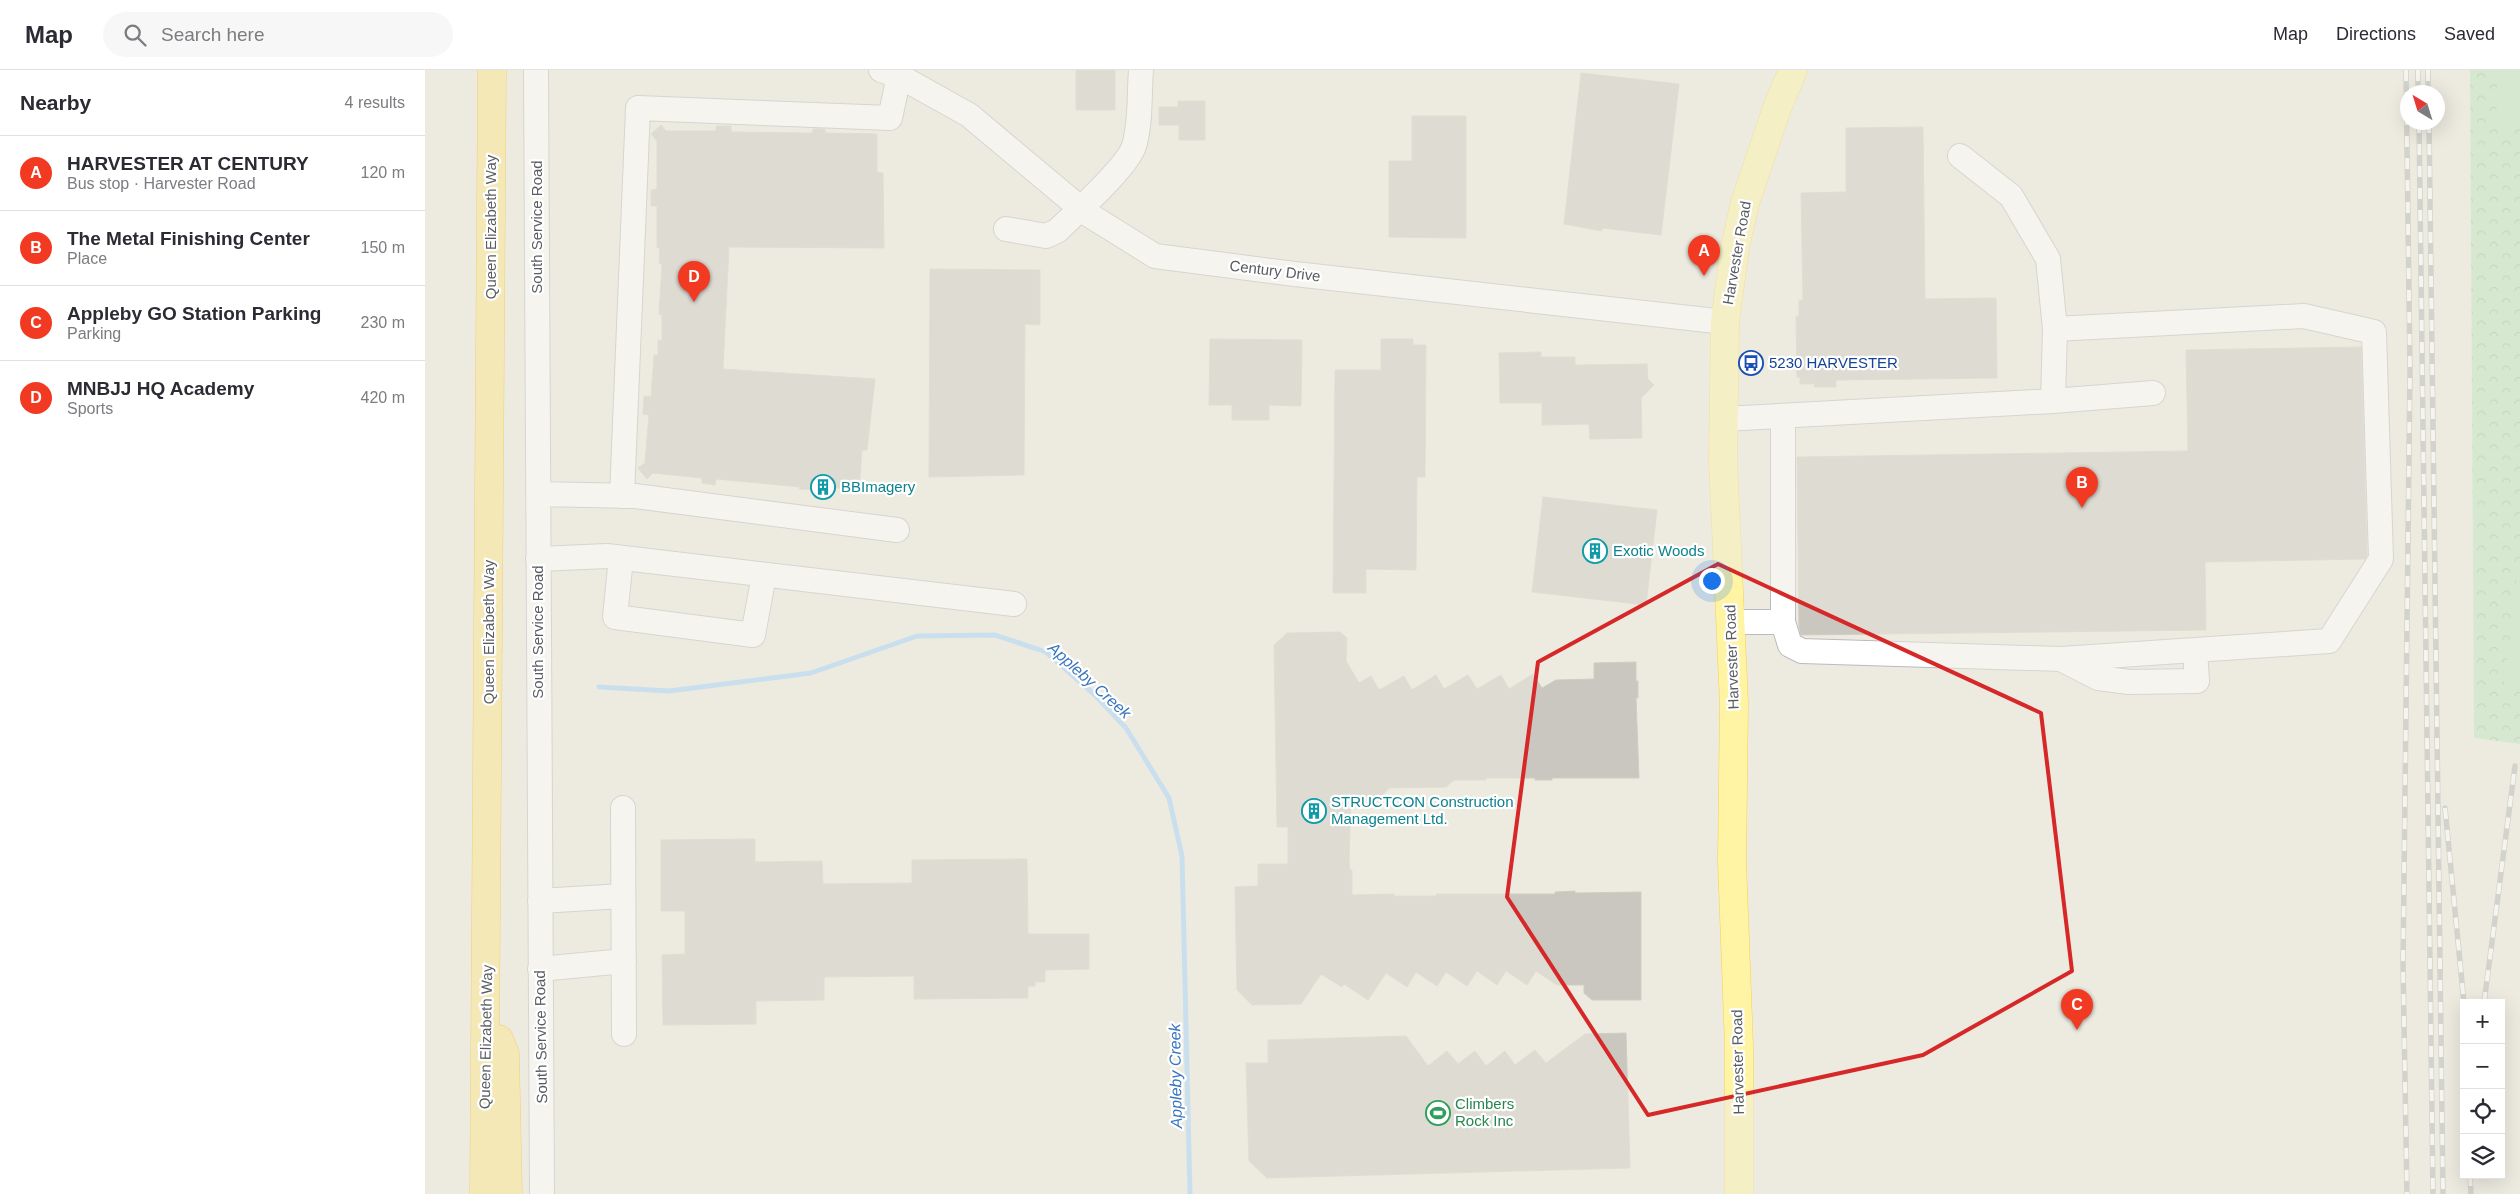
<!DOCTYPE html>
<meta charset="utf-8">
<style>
body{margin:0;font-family:Helvetica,sans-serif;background:#f7f7f7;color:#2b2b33}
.controls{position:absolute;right:15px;bottom:15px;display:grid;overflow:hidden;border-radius:0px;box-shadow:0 5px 20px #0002}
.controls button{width:45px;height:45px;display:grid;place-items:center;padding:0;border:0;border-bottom:1px solid #e1e1e2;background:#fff;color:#2b2b33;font:25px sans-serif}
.compass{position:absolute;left:1975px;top:15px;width:45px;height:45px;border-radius:50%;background:#fff;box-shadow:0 5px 20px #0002;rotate:322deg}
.you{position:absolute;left:1286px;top:510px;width:18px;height:18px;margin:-12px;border:4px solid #fff;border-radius:50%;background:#1a73e8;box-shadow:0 0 0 8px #1a73e833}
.badge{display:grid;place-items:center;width:32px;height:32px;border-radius:50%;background:#f23a22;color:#fff;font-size:16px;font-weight:700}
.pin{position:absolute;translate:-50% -41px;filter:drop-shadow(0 1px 2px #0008)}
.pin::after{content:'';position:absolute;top:26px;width:18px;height:15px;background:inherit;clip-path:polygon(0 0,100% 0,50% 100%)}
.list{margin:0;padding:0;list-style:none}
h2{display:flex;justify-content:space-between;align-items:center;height:65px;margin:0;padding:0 20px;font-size:21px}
h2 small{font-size:16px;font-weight:400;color:#7c7c81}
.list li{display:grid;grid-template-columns:32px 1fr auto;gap:15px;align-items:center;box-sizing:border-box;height:75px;padding:0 20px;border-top:1px solid #e1e1e2}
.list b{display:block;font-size:19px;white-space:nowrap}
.list p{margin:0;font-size:16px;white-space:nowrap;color:#7c7c81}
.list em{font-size:16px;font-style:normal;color:#7c7c81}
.icon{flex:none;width:28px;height:28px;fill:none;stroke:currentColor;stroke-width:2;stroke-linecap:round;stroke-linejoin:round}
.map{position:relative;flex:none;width:2095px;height:1124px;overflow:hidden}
header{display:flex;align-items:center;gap:30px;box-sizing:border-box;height:70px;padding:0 25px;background:#fff;border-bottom:1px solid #e1e1e2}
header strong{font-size:24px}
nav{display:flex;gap:28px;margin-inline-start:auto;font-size:18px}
.search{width:350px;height:45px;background:#f7f7f7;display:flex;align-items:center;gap:12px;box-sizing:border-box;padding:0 18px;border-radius:28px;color:#7c7c81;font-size:19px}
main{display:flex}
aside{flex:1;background:#fff}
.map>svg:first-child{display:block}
</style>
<header>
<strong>Map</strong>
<div class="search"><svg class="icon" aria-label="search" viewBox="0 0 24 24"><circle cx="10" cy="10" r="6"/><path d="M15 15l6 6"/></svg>Search here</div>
<nav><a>Map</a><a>Directions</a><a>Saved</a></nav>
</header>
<main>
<aside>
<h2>Nearby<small>4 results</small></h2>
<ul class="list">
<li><span class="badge">A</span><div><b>HARVESTER AT CENTURY</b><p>Bus stop · Harvester Road</p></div><em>120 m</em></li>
<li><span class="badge">B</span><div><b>The Metal Finishing Center</b><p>Place</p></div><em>150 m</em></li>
<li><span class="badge">C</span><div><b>Appleby GO Station Parking</b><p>Parking</p></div><em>230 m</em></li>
<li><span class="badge">D</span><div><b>MNBJJ HQ Academy</b><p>Sports</p></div><em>420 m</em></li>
</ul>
</aside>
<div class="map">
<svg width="2095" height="1124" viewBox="0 0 2095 1124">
<defs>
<pattern id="park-crowns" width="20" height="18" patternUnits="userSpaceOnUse" patternTransform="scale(1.25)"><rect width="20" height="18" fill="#bbe7bd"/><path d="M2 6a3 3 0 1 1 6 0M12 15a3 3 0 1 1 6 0" fill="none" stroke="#9bbe9d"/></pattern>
</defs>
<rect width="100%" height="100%" fill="#edebe0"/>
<path fill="url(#park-crowns)" d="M2045,0H2095V674L2049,668Z"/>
<path fill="#bbe7bd" d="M2073,0H2095V55L2071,54Z
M2095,485V618L2079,616Z"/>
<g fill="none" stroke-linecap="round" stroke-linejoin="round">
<path stroke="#9fd1ff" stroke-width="5" d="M174,617L244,621L386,603L492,566L570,565L621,582L670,625L701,658L744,728L757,786L765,1124"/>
</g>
<path fill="#cac7c0" stroke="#d2cdbf" d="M651,0H690V40H651Z
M1156,3L1254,14L1236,165L1177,158V161L1139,154Z
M753,31H780V70H754V55H734V37H753Z
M987,46H1041V168L964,167V91H987Z
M236,55L241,61H291V56H306V62L387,63L388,59H400V63L452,64V102L458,103L459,178L304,177L298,299L450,309L442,380H437L434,420L401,417L400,420L374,419L375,417L291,409L290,415L277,413V408L228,403L222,409L213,398L220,393L224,345L218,344L219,326L226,327L229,285L233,286V270L237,271V245L234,244L237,194L234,193L235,178H232V136H226V120L232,119V71L226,64Z
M1498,57L1500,229L1571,228L1572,308L1411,310V317H1389L1390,314H1375V307H1372L1371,246H1374V230H1378L1376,123L1421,122V58Z
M505,199L615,200V255L600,254L599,405L504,407Z
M785,269L877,270L876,336L844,335V350H807V335H784Z
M956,269H988V275H1001L1000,407H992L991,500L941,499V523H908L910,300H956Z
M1936,277L1942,485L1940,489L1780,492L1781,560L1376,565L1374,557L1372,387L1763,381L1761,280Z
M1116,282V287H1150V295L1222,294L1223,309L1229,315L1216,328L1217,368L1165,369L1164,354L1117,355V333H1075L1074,283Z
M1118,427L1232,440L1221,535L1107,522Z
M915,562L922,568L921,591L934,613L946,606L954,620L979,606L987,620L1011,605L1019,619L1043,605L1052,619L1076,605L1084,619L1108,604L1117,618L1131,610L1169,609V593L1211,592V611H1213V628H1211L1214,708H1127V710H1110V708H1061V710H1029L1021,717L964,718L957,726H926L924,792L925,800H927V825L969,824V826H1011V824H1130V822L1150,821V823L1216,822V930H1167L1159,923V915H1132L1111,901L1102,915L1081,901L1072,915L1052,901L1042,916L1021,902L1012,916L991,902L982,917L961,903L943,930L919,914L917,917L896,904L876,934L827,935L812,920L810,817L833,816V794H863V757H852L849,575L862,563Z
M330,769V792L397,791L398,814L487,813V790L602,789L603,864H664V899L620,900V912H610V916H603V928L489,929V906L399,907V930L331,931V954L238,955L237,885L260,884V841H236V770Z
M1201,963L1205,1098L842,1108L824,1091L821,993H843V970L981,966L1003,996L1022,981L1033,994L1050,981L1061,996L1080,981L1090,995L1110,980L1121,993L1160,964Z"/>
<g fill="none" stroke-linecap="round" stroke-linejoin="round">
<defs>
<path id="minor" d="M111,0L117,1124
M456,0L474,6L544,45L661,143L730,186L870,204L1300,252
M1535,86L1586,126L1623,189L1630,259
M581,159L621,166L632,161C649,145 703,96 709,76C716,53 714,25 716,0
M1628,331L1728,323
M1358,347V552
M1299,349L1628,331L1630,259L1879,246L1949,262L1956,489L1904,571L1636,589L1377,581L1365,575L1358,552H1306
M113,424L210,426L472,460
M197,426L213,38L465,48L474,6
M196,488L190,547L328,565L339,505
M113,489L182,486L589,534
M1636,589L1673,608L1704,612L1772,611L1770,580
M198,738L199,964
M115,831L198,826
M115,899L199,891"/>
<path id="major" d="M1314,1124V976L1307,792L1309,633L1298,391L1300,252L1310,177L1320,133L1352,38L1368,0"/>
<path id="highway" d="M74,969L80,984L83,1124
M59,1124L67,0"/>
</defs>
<use href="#minor" stroke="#b8bbc0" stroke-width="26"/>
<use href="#major" stroke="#f8cf4e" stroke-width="29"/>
<use href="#highway" stroke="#eeac00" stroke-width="29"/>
<use href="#minor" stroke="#fff" stroke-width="24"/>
<use href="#major" stroke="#fff4a4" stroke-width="28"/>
<use href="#highway" stroke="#ffe586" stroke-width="28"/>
<defs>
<path id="rail" d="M1981,0L1985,301L1978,895L1982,1124
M1993,0V22
M2003,0V22
M1994,52L2008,1124
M2004,52L2018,1124
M2020,738L2039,933
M2059,933L2090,696
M2045,1105L2046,1124"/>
</defs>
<use href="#rail" stroke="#b4b5b5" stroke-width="5.5"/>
<use href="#rail" stroke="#fff" stroke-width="4" stroke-dasharray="11" stroke-linecap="butt"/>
</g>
<path d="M0 0H2095V1124H0ZM1293,494L1616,643L1647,901L1498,985L1223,1045L1082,827L1113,592Z" fill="#edebe0" fill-opacity=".55" fill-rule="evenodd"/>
<path fill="none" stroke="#d62828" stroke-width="4" stroke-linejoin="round" d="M1293,494L1616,643L1647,901L1498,985L1223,1045L1082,827L1113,592Z"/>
<defs>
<symbol id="bus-ring" viewBox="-11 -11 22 22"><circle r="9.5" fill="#fff" stroke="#1a4fb4" stroke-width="1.5"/><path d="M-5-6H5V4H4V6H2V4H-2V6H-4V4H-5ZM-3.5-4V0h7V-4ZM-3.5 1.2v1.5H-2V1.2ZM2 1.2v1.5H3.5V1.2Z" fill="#1a4fb4"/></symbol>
<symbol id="building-ring" viewBox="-11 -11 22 22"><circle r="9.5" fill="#fff" stroke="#0f9aa8" stroke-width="1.5"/><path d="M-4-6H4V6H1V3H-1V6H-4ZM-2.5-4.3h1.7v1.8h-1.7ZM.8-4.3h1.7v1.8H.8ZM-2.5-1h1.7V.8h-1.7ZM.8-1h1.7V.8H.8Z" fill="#0f9aa8"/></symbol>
<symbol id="stadium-ring" viewBox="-11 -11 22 22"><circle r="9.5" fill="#fff" stroke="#2e9e5b" stroke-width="1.5"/><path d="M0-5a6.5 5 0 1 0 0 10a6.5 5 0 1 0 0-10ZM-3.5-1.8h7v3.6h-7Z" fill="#2e9e5b"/></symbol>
</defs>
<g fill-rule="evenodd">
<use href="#bus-ring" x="1312" y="279" width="28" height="28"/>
<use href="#building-ring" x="384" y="403" width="28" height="28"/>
<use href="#building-ring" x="1156" y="467" width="28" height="28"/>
<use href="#building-ring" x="875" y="727" width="28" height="28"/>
<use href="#stadium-ring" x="999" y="1029" width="28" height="28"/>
</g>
<g text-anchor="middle" stroke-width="4.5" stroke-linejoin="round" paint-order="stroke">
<g font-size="15" fill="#595d62" stroke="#fff">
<text transform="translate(66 157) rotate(-90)" y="5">Queen Elizabeth Way</text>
<text transform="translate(112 157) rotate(-90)" y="5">South Service Road</text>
<text transform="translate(1312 183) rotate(-80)" y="5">Harvester Road</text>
<text transform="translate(850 201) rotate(7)" y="5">Century Drive</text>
<text transform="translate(64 562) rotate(-90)" y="5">Queen Elizabeth Way</text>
<text transform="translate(113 562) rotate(-90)" y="5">South Service Road</text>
<text transform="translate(1307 587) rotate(-92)" y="5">Harvester Road</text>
<text transform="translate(61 967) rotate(-89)" y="5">Queen Elizabeth Way</text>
<text transform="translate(116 967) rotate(-91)" y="5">South Service Road</text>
<text transform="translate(1313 992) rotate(-91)" y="5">Harvester Road</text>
</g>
<g font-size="15" fill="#164399" stroke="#fff" text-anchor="start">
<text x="1344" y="298">5230 HARVESTER</text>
</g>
<g font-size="15" fill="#0d838f" stroke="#fff" text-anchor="start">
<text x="416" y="422">BBImagery</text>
<text x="1188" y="486">Exotic Woods</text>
<text x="906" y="737">STRUCTCON Construction<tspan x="906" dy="17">Management Ltd.</tspan></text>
</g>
<g font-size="15" fill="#27864d" stroke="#fff" text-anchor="start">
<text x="1030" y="1039">Climbers<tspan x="1030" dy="17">Rock Inc</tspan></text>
</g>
<g font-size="16" font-style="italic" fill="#3976bf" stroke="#fff">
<text transform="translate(665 610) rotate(42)" y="6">Appleby Creek</text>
<text transform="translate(750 1006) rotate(-91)" y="6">Appleby Creek</text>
</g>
</g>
</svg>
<div class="controls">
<button>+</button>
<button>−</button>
<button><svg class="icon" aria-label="locate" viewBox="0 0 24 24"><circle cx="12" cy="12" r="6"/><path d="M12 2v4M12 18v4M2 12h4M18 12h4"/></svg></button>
<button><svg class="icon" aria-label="layers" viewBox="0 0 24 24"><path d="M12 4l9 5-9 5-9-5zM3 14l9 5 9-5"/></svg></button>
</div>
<svg class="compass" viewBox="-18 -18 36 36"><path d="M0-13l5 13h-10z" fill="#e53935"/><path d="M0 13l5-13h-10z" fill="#7c7c81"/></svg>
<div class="you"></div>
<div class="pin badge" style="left:1279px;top:206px">A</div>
<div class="pin badge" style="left:1657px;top:438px">B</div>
<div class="pin badge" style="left:1652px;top:960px">C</div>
<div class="pin badge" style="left:269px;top:232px">D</div>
</div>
</main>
